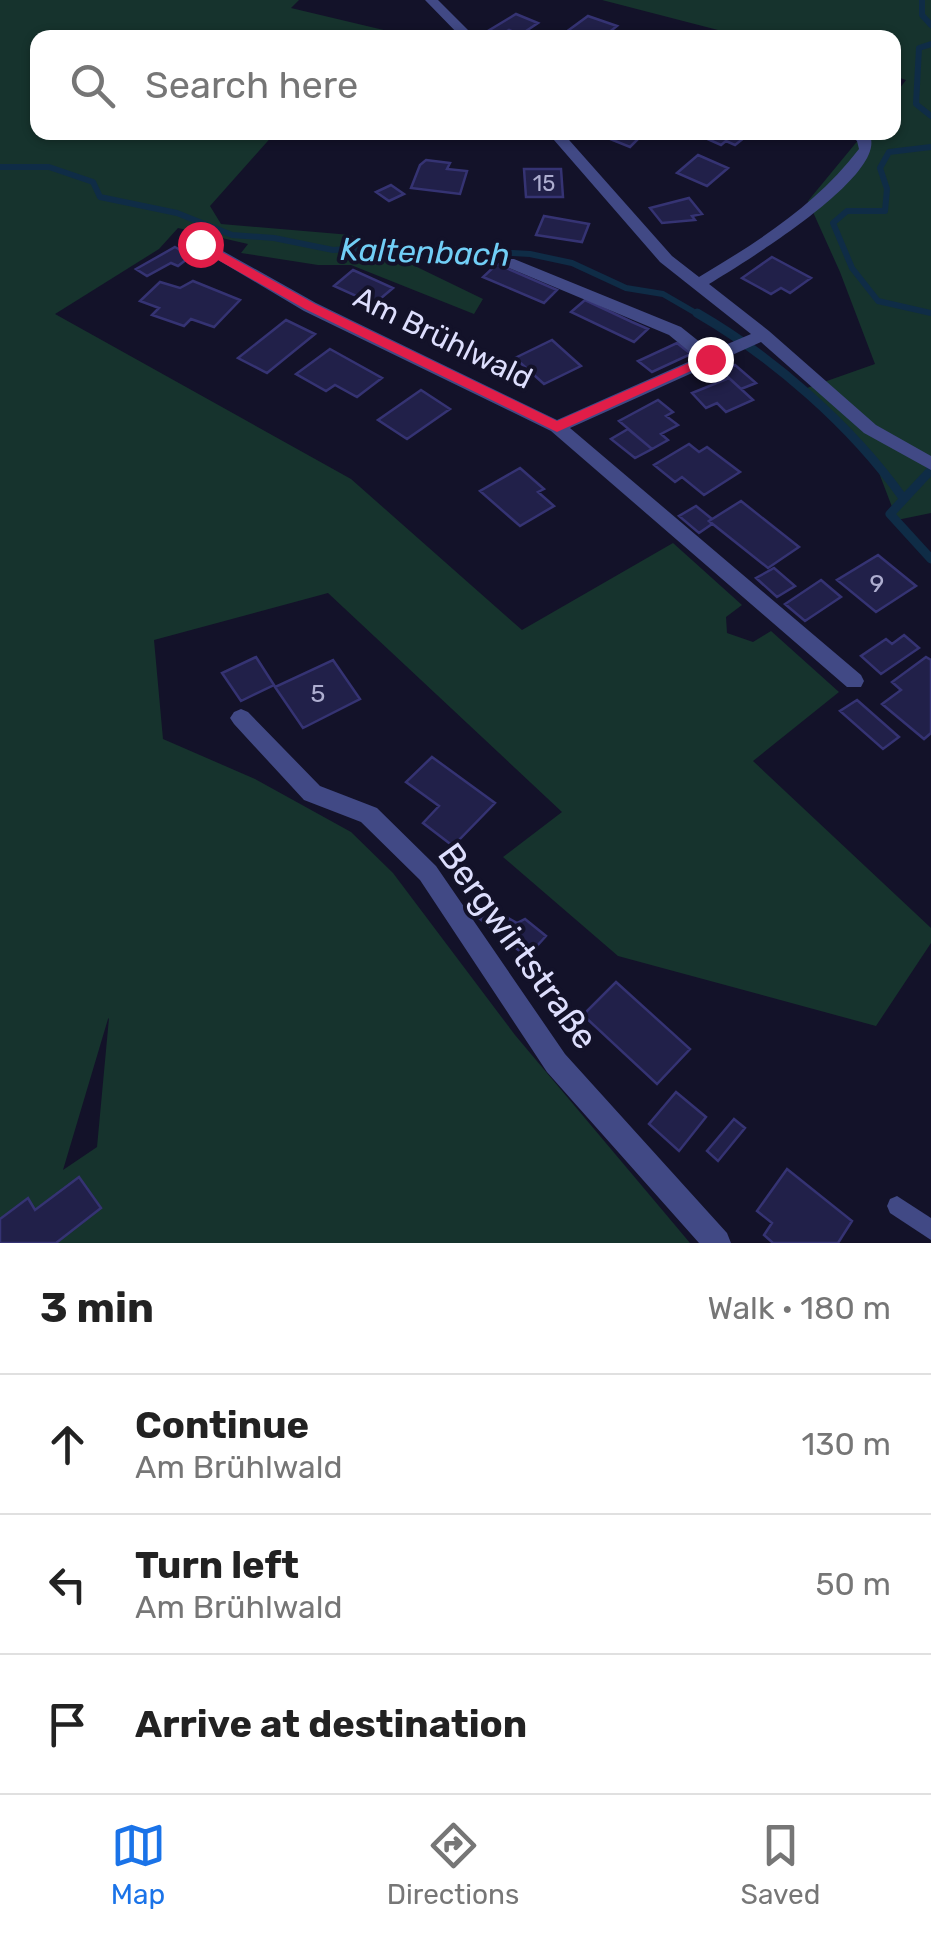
<!DOCTYPE html>
<meta charset="utf-8">
<style>
body{margin:0;font-family:Rubik,sans-serif;background:#f2f2f2;color:#222}
.stop{position:absolute;width:30px;height:30px;margin:-22px;border:8px solid #e11d48;border-radius:50%;background:#fff}
.stop.end{background:#e11d48;border-color:#fff;box-shadow:0 2px 10px #0008}
.list{margin:0;padding:0;list-style:none}
h2{display:flex;justify-content:space-between;align-items:center;height:130px;margin:0;padding:0 40px;font-size:42px}
h2 small{font-size:32px;font-weight:400;color:#767676}
.list li{display:grid;grid-template-columns:65px 1fr auto;gap:30px;align-items:center;box-sizing:border-box;height:140px;padding:0 40px;border-top:2px solid #e0e0e0}
.list b{display:block;font-size:38px;white-space:nowrap}
.list p{margin:0;font-size:32px;white-space:nowrap;color:#767676}
.list em{font-size:32px;font-style:normal;color:#767676}
.icon{flex:none;width:55px;height:55px;fill:none;stroke:currentColor;stroke-width:2;stroke-linecap:round;stroke-linejoin:round}
.map{position:relative;flex:none;width:931px;height:1243px;overflow:hidden}
.search{position:absolute;background:#fff;box-shadow:0 2px 8px #0004;left:30px;right:30px;top:30px;height:110px;display:flex;align-items:center;gap:25px;box-sizing:border-box;padding:0 35px;border-radius:20px;color:#767676;font-size:38px}
.sheet{height:550px;background:#fff}
nav{display:flex;justify-content:space-around;align-items:center;box-sizing:border-box;height:140px;border-top:2px solid #e0e0e0;background:#fff;font-size:28px;color:#767676}
nav a{display:grid;justify-items:center;gap:5px}
nav .on{color:#1a73e8}
.map>svg:first-child{display:block}
</style>
<div class="map">
<svg width="931" height="1243" viewBox="0 0 931 1243">
<rect width="100%" height="100%" fill="#131229"/>
<path fill="#16332d" fill-rule="evenodd" d="M0,0H299L291,8L392,32L385,38H38V132L275,133L210,206L221,224L351,235L483,299L474,314L351,265H318L241,253L248,244L178,228L159,249L55,314L351,479L522,630L673,543L742,605L726,617L727,633L753,642L771,631L839,692L753,761L931,928V943L876,1026L618,956L503,857L562,812L328,593L154,640L163,739L255,779L351,832L393,873L515,1035L690,1243H0ZM109,1018L97,1147L63,1170L108,1019Z
M602,0H931V513L897,520L876,465L807,388L875,364L840,272L808,201L864,133L894,132V96L906,80L894,76V38L745,37Z"/>
<g fill="none" stroke-linecap="round" stroke-linejoin="round">
<path stroke="#0f2c46" stroke-width="6" d="M922,0V15L931,25
M931,44L919,48L916,104L931,116
M931,147L889,152L880,168L887,189L885,211H847L833,223L852,268L878,301L931,313
M0,167H49L93,182L100,197L177,213L232,235L274,238L333,250L395,246L530,254L572,263L626,288L663,294L701,316"/>
<path stroke="#0f2c46" stroke-width="9" d="M697,313C773,357 852,426 903,498
M931,470L890,514L931,559"/>
</g>
<path fill="#212049" stroke="#353373" stroke-width="2.5" d="M516,14L538,23L520,35L509,30L500,35L488,31Z
M588,16L617,26L602,38L562,35Z
M593,132H645L630,147Z
M706,132H745L749,134L735,145L726,141L721,145L705,138L710,134Z
M698,155L728,168L707,186L677,173Z
M426,160L450,163L447,169L467,171L460,194L411,188L420,165Z
M524,169H561L563,197H526Z
M391,185L404,194L389,201L376,192Z
M689,198L702,214L692,216L695,220L662,223L650,208Z
M544,216L589,224L582,242L536,235Z
M175,247L191,256L178,266L171,263L147,276L136,269Z
M772,257L811,278L790,293L781,288L771,294L742,278Z
M497,264L557,290L544,303L483,277Z
M353,270L393,288L374,304L334,286Z
M193,281L240,300L214,327L191,319L184,326L152,315L159,308L140,301L160,282L180,288Z
M585,300L632,322L648,329L634,342L571,312Z
M286,320L315,334L267,373L238,358Z
M552,340L581,366L544,384L515,358Z
M677,343L691,354L652,372L638,361Z
M330,349L382,378L357,397L335,385L326,391L296,374Z
M735,365L756,383L741,389L721,371Z
M729,378L753,400L726,412L717,403L706,408L692,393Z
M421,390L450,409L407,439L378,420Z
M658,400L673,412L666,416L678,425L661,434L668,440L652,449L619,421Z
M628,429L652,449L635,458L611,439Z
M689,444L699,452L707,447L740,472L704,495L682,477L675,482L654,465Z
M520,468L544,489L538,492L554,506L520,526L480,491Z
M741,501L799,547L768,568L709,521Z
M696,506L712,519L709,521L712,524L699,533L679,516Z
M878,555L916,586L876,612L837,580Z
M774,568L795,586L777,597L756,578Z
M821,580L841,597L805,621L785,604Z
M904,635L919,648L881,674L861,656L886,639L892,644Z
M256,657L274,685L241,701L222,673Z
M926,657L931,660V733L924,739L882,704L901,690L892,682Z
M333,660L360,699L303,728L275,687Z
M857,700L899,737L883,749L840,711Z
M432,757L495,803L453,846L423,823L439,806L406,782Z
M489,907L517,923L525,919L546,936L527,957L480,919Z
M616,982L690,1049L657,1084L583,1015Z
M676,1092L706,1117L679,1151L649,1124Z
M734,1119L745,1128L718,1161L707,1151Z
M787,1169L852,1221L838,1243H773L764,1235L772,1223L757,1211Z
M79,1177L101,1208L56,1243H0V1219L28,1198L35,1210Z"/>
<g fill="none" stroke-linecap="round" stroke-linejoin="round">
<path fill="#414985" fill-rule="evenodd" d="M897,1196L931,1218V1240L890,1213L887,1206L890,1199Z"/>
<path fill="#414985" fill-rule="evenodd" d="M425,0H438L476,38H462Z
M547,132H562L672,256L699,277C759,241 816,205 859,149L857,141L847,132H864L871,139C880,180 742,264 709,284L769,331L876,425L931,456V470L864,433L761,342L570,428L861,675L864,681L861,687H847L551,431L304,311L191,244L193,241H205L316,303L557,420L697,358L669,335L502,265V259H514L681,327L711,351L751,334L660,262Z
M241,709L248,712L320,786L377,808L436,866L565,1054L727,1233L731,1243H699L547,1072L420,880L361,822L304,800L234,724L230,718L234,712Z"/>
</g>
<path fill="#e11d48" d="M195,242H204L315,304L557,421L705,356L717,359L557,432L305,309L195,247Z"/>
<g text-anchor="middle" stroke-width="8" stroke-linejoin="round" paint-order="stroke">
<g font-size="22" fill="#aeaed0">
<text x="544" y="191">15</text>
</g>
<g font-size="25" fill="#aeaed0">
<text x="877" y="592">9</text>
<text x="318" y="702">5</text>
</g>
<g font-size="30" fill="#dddefd" stroke="#131229">
<text transform="translate(443 338) rotate(26)" y="10">Am Brühlwald</text>
</g>
<g font-size="32" font-style="italic" fill="#71cef6" stroke="#131229">
<text transform="translate(425 252) rotate(2)" y="11">Kaltenbach</text>
</g>
<g font-size="35" fill="#dddefd" stroke="#131229">
<text transform="translate(518 946) rotate(54)" y="12">Bergwirtstraße</text>
</g>
</g>
</svg>
<div class="stop" style="left:200px;top:244px"></div>
<div class="stop end" style="left:710px;top:359px"></div>
<div class="search"><svg class="icon" aria-label="search" viewBox="0 0 24 24"><circle cx="10" cy="10" r="6"/><path d="M15 15l6 6"/></svg>Search here</div>
</div>
<section class="sheet">
<h2>3 min<small>Walk · 180 m</small></h2>
<ul class="list">
<li><svg class="icon" aria-label="ahead" viewBox="0 0 24 24"><path d="M12 20V5M6 11l6-6 6 6"/></svg><div><b>Continue</b><p>Am Brühlwald</p></div><em>130 m</em></li>
<li><svg class="icon" aria-label="left" viewBox="0 0 24 24"><path d="M17 20v-9H6M10 6l-5 5 5 5"/></svg><div><b>Turn left</b><p>Am Brühlwald</p></div><em>50 m</em></li>
<li><svg class="icon" aria-label="arrive" viewBox="0 0 24 24"><path d="M6 21V4h12l-3 4 3 4H6"/></svg><div><b>Arrive at destination</b></div></li>
</ul>
</section>
<nav>
<a class="on"><svg class="icon" aria-label="map" viewBox="0 0 24 24"><path d="M3 6l6-2 6 2 6-2v14l-6 2-6-2-6 2zM9 4v14M15 6v14"/></svg>Map</a>
<a><svg class="icon" aria-label="directions" viewBox="0 0 24 24"><path d="M12 3l9 9-9 9-9-9zM9 14v-3h6M13 9l2 2-2 2"/></svg>Directions</a>
<a><svg class="icon" aria-label="saved" viewBox="0 0 24 24"><path d="M7 4h10v16l-5-4-5 4z"/></svg>Saved</a>
</nav>
